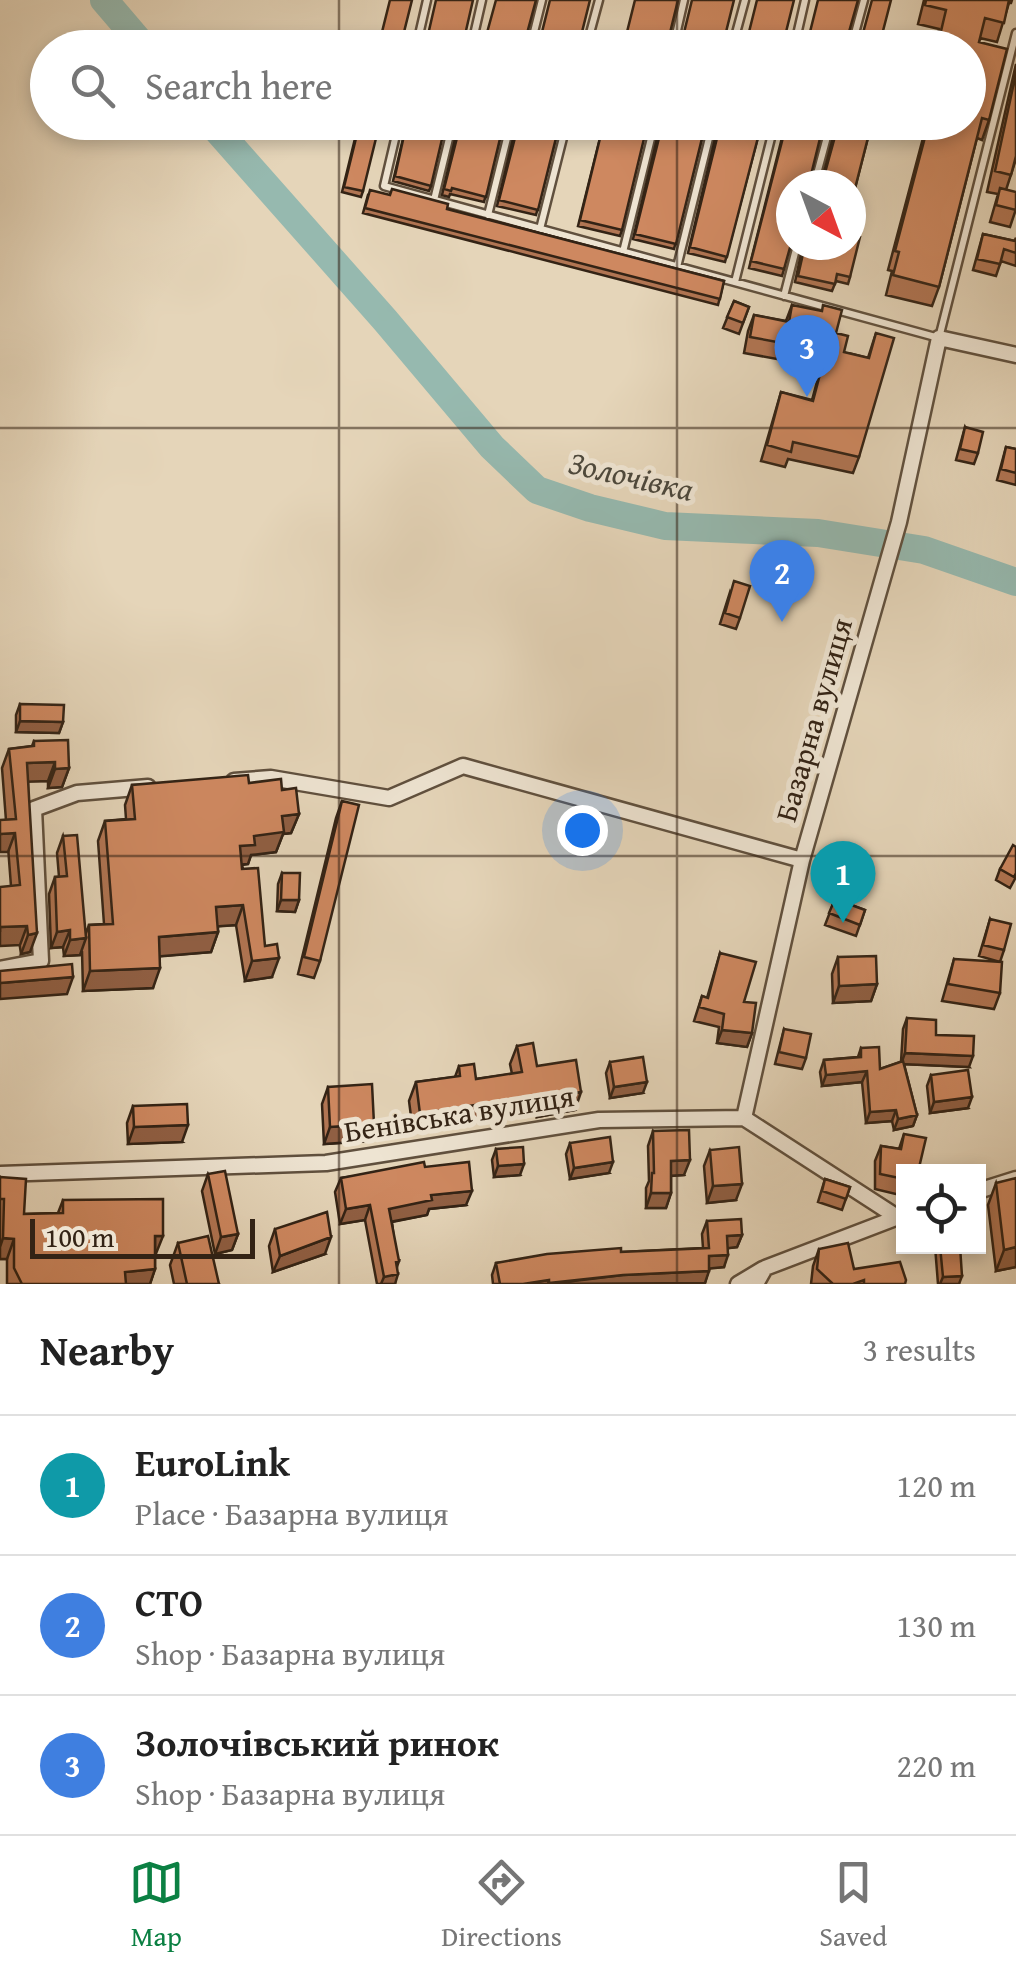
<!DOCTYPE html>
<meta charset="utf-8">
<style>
body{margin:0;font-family:"Gentium Book Plus",serif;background:#f6f6f6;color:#222}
.controls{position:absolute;right:30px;bottom:30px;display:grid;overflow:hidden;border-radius:0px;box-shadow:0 5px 15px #0003}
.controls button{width:90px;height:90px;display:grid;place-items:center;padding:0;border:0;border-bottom:2px solid #e0e0e0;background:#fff;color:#222;font:50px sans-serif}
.compass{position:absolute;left:776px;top:170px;width:90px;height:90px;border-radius:50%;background:#fff;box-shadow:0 5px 15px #0003;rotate:139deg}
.scale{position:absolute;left:30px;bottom:25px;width:225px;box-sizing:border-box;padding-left:10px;border:5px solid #332315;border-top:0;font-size:28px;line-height:35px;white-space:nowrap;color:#332315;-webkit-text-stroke:8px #eee4d2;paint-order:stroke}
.you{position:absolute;left:582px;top:830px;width:35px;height:35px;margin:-25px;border:8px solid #fff;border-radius:50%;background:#1a73e8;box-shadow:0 0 0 15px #1a73e833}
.badge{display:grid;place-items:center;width:65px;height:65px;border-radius:50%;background:#0b8043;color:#fff;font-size:32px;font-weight:700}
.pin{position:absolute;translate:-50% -82px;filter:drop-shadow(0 2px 5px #0008)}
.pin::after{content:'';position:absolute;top:52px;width:35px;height:30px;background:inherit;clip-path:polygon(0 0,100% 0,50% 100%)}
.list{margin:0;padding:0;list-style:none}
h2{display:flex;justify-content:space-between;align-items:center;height:130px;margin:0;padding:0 40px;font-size:42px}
h2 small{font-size:32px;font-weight:400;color:#767676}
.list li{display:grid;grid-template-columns:65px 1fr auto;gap:30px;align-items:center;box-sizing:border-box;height:140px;padding:0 40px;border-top:2px solid #e0e0e0}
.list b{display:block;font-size:38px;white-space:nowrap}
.list p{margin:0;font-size:32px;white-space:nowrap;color:#767676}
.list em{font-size:32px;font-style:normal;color:#767676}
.icon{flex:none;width:55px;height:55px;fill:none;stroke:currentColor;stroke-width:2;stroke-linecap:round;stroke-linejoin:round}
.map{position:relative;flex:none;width:1016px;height:1284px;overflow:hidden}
.search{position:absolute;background:#fff;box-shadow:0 5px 15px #0003;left:30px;right:30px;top:30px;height:110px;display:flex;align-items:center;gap:25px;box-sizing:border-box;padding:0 35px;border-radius:55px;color:#767676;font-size:38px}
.sheet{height:550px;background:#fff}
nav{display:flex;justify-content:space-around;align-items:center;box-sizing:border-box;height:140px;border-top:2px solid #e0e0e0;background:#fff;font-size:28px;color:#767676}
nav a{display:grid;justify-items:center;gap:5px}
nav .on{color:#0b8043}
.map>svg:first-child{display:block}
</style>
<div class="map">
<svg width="1016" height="1284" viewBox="0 0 1016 1284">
<rect width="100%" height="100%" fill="#e5d5b9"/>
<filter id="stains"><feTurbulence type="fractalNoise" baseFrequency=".002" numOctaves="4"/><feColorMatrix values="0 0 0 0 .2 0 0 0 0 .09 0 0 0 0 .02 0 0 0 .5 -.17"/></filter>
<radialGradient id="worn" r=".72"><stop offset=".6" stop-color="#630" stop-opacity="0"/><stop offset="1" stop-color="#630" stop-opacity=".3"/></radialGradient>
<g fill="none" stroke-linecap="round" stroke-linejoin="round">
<path stroke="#96b9af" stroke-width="28" d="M104,0L145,48
M210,122L385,320L492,447L537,490L590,508L665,526L818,533L924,550L1016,582"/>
<defs>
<path id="service" d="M416,48L427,0
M471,48L482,0
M530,48L542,0
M586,48L599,0
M673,48L684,0
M732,48L745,0
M794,48L805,0
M851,48L864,0
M399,122L384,186L939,338L1016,33
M814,185L831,122
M434,200L453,122
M488,215L511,122
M540,229L567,122
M623,252L655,122
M677,267L713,122
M735,282L775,122
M784,296L797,245"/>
<path id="minor" d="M234,781L271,778L389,798L463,766L802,860
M0,969L41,961L34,809L77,793L148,787
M744,1118L802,860L899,522L939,338L1016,355
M0,1174L326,1163L599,1120L744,1118L897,1217
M978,1191L1016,1179
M738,1284L763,1269
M756,1284L765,1268L901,1216"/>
</defs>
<use href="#service" stroke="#60503e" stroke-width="11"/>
<use href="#minor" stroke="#60503e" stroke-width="19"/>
<use href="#service" stroke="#eee4d2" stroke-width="6"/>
<use href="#minor" stroke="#eee4d2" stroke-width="14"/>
</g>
<path fill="#b17553" stroke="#332315" stroke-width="2.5" d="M924,0H1012L1011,3H1009L997,42L980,38L979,42L989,120L982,140L977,138L939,287L932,306L886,295L892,271L888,270L923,138L913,136L916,122H968V48H934L939,29L918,24Z
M1016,64V159L1006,190L1016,209L1010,227L990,222L998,194L987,192Z
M359,122L363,191L361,197L342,192Z
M407,122L431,186L429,191L393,181Z
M459,122H504L484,202L450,194L449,197L442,195Z
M517,122H560L536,215L497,206Z
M604,122L622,230L620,236L578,226Z
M661,122H706L674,249L633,239Z
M719,122H762L725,262L688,253Z
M786,122L810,179L816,185L822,180L837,122H872L851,204L791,185L784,269L782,276L749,268Z
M368,195L447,209L724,281L718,305L363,213Z
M983,234L1015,241L1016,238V266L1001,261L996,276L973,270Z
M803,245H851L850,277L848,284L836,281L832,291L795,282Z
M734,301L749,307L739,334L723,328Z
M792,305L836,333L844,352L868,358L876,333L859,457L853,473L788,459L785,467L761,461L781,392L812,400L821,367L744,353L748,331L754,315L786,321Z
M965,427L978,453L974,464L956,460Z
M1006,447L1016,449V485L997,480Z
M730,592L740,618L736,629L720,624Z
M20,704L63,722L59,733L16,732V715Z
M34,741L69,768L62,787L48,788V781H28L30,952L21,954L11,886L2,768L9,749L32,746Z
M249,783L282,790L299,814L291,833L283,834L276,852L251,855L248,864L242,865L265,946L272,977L245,981L236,925L218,926V932L211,952L160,956L153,988L83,991L82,951L80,955L64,956L63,947L51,948L49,894L55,877H59L57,853L63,836L86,933L89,925L104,924L98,841L105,821L126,819L125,805L132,785Z
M342,801L320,961L314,978L298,974L336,818Z
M1000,869L1016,877L1010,888L996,880Z
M282,873L299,900L295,912L277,911L278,884Z
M835,899L865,910L856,936L825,925Z
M990,919L1004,950L1000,962L979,956Z
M720,953L744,1002L752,1033L747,1047L717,1043L719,1027L694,1021L702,996L707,998Z
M838,957L877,984L871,1001L833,1003L832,974Z
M954,959L1000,993L994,1009L942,1001Z
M907,1018L936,1035L969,1067L904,1064L917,1115L913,1126L894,1130L892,1121L866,1123L862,1082L822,1086L820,1072L824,1060L858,1057L861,1048L880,1069L901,1062L903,1029Z
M784,1029L806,1058L802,1069L775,1064Z
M517,1046L537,1066L575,1110L537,1117L536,1113L413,1132L409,1101L416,1082L455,1077L459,1066L476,1079L512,1074L510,1064Z
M610,1062L643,1093L610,1098L606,1073Z
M931,1075L968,1108L930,1113L927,1086Z
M328,1087L374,1124L368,1141L324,1144L322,1104Z
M133,1106L182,1142L128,1144L127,1123Z
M653,1131L684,1175L671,1176V1193L666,1208H646V1188L649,1181L648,1146Z
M904,1134V1196L875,1189V1161L881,1146L899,1149Z
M570,1143L609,1173L570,1179L566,1154Z
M496,1149L520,1175L494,1177L492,1160Z
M710,1150L736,1200L707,1203L704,1166Z
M425,1167L466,1205L429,1209L427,1215L392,1222L397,1267L395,1284H377L365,1220L340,1224L335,1192L341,1178Z
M208,1174L238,1234L232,1250L215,1254L202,1191Z
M0,1177L24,1214L58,1213L63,1200L155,1256V1269L150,1284H7V1259H0Z
M825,1179L850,1187L842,1210L818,1202Z
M996,1183L1016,1267L996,1271L988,1205Z
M707,1221L742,1235L737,1247L728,1248L724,1267L709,1268L705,1283L493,1284L492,1275L496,1263L621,1252L703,1248L702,1234Z
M275,1229L325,1254L273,1272L269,1246Z
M178,1243L219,1284H174L170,1265Z
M935,1246H960L959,1284H938Z
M819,1249L854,1269L905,1284H811L813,1266Z"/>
<path fill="#905f43" stroke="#332315" stroke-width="2.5" d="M20,721L63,722L59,733L16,732Z
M55,762L48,781L20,782L27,763Z
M69,768L62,787L48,788L55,769Z
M299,814L291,833L283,834L276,852L251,855L248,864L233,865L240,846L282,816Z
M15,833L8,852H0V834Z
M281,900H299L295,912L277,911Z
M243,905L236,925L209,927L216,907Z
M27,926L20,945L0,946V927Z
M70,930L63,947L51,948L57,932Z
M218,932L211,952L152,957L159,937Z
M37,933L30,952L21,954L28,935Z
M86,938L80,955L64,956L70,940Z
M279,958L272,977L245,981L252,961Z
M160,968L153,988L83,991L90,971Z
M73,977L67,994L0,999V983Z
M877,984L871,1001L833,1003L839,986Z
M722,1030L752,1033L747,1047L717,1043Z
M905,1053L973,1056L969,1067L901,1064Z
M867,1071L862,1082L822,1086L826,1075Z
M647,1082L643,1093L610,1098L614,1087Z
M581,1092L575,1110L537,1117L544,1098Z
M543,1094L536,1113L413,1132L420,1114Z
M972,1097L968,1108L930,1113L934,1102Z
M896,1110L892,1121L866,1123L870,1112Z
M917,1115L913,1126L894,1130L898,1119Z
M374,1124L368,1141L324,1144L330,1127Z
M188,1125L182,1142L128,1144L134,1127Z
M690,1160L684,1175L666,1176L671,1161Z
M613,1162L609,1173L570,1179L574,1168Z
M524,1164L520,1175L494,1177L498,1166Z
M742,1184L736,1200L707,1203L713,1186Z
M472,1191L466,1205L429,1209L427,1215L384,1223L389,1209L431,1195Z
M651,1193H671L666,1208H646Z
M370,1205L365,1220L340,1224L346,1209Z
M238,1234L232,1250L215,1254L221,1237Z
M742,1235L737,1247L722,1249L727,1236Z
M155,1236H163L155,1256Z
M331,1237L325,1254L273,1272L280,1256Z
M3,1238L14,1239L7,1259H0V1247Z
M1016,1247V1267L996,1271L1004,1250Z
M728,1255L724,1267L705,1269L709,1256Z
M399,1261L394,1275L398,1274L395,1284H381L384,1277L396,1262Z
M155,1269L150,1284H121L125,1272Z
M709,1271L705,1283L549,1284L623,1275Z
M962,1276L959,1284H940L943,1277Z
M549,1280L548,1284H523Z"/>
<path fill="#ce8860" stroke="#332315" stroke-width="2.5" d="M390,0H412L400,48H378Z
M436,0H473L465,35H468L467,45L470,48H425Z
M496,0H536L525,41L530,48H476L479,46L481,39L485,40Z
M550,0H590L578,48H534L539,44Z
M635,0H678L668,41L672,48H623Z
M692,0H734L722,48H675L681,45Z
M757,0H794L782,48H745Z
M818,0H858L847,39L851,47L860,44L872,0H891L883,31L895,35L892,48H806Z
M926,0H1009L1004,23L985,18L979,42L1007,49L989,120L982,118L939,287L893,275L899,252L895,251L929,122H968V48H937L946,10L925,5Z
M1016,73V156L1011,175L995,171Z
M360,122H380L363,191L344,187Z
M407,122H446L431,186L395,176Z
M461,122H504L486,197L452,188L451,191L444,189Z
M519,122H560L538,210L499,200Z
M604,122H648L622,230L580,220Z
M663,122H706L676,244L635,234Z
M721,122H762L727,257L690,247Z
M787,122H824L810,179L816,185L823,180L839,122H872L851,204V185H791V244L784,269L751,261Z
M1000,188L1016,192V210L996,205Z
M392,189L448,204L447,209L724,281L720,299L365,208L370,190L390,195Z
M983,234L1015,241L1016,238V253L1004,249L1000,264L977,259Z
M851,235L860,237L850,277L837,274L835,284L798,276L805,245H851Z
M734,301L749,307L743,323L727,317Z
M792,305L822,311L823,305L842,310L836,333L848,336L844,352L869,358L876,333L894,338L859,457L793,442L791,452L767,445L781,392L813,401L826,351L750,337L754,315L789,322Z
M965,427L983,432L978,453L960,449Z
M1006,447L1016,449V473L1001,469Z
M734,581L750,586L740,618L725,613Z
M20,704L64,705L63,722L20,721Z
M68,740L69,768L55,769V762L27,763L37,933L28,935L27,926L0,927V932V887L20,885L15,833L0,834V820L16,819L9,749L34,746V741Z
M248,775L249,783L281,779L282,790L296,788L299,814L282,816L284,832L254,836L255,845L240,846L242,869L258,868L265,946L277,944L279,958L252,961L243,905L216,907L218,932L159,937L160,968L90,971L89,925L113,924L105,821L135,819L132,785Z
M342,801L359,805L320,961L304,957Z
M77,835L86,938L70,940V930L57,932L55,877L67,876L63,836Z
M1013,845L1016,847V873L1014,877L1000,869Z
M282,873H300L299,900H281Z
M835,899L865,910L860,925L829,913Z
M990,919L1011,924L1004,950L983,945Z
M720,953L756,962L744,1002L756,1003L752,1033L722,1030L724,1014L699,1007L702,996L708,998Z
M876,956L877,984L839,986L838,957Z
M954,959L1002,962L1000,993L948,984Z
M72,964L73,977L0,983V971Z
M907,1018L936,1020V1035L974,1036L973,1056L905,1053Z
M784,1029L811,1034L806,1058L779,1052Z
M533,1043L537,1066L576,1060L581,1092L544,1098L543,1094L420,1114L416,1082L460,1076L459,1066L474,1064L476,1079L522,1072L517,1046Z
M879,1047L880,1069L903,1061L917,1115L898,1119L896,1110L870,1112L867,1071L826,1075L824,1060L861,1057V1048Z
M643,1057L647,1082L614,1087L610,1062Z
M968,1070L972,1097L934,1102L931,1075Z
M372,1084L374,1124L330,1127L328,1087Z
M187,1104L188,1125L134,1127L133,1106Z
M689,1130L690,1160L671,1161V1193H651L652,1173H654L653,1131Z
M904,1134L926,1138L918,1172H904V1179L880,1174L881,1146L901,1149Z
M610,1137L613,1162L574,1168L570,1143Z
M523,1147L524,1164L498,1166L496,1149Z
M739,1147L742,1184L713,1186L710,1150Z
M424,1162L425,1167L469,1162L472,1191L431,1195L432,1200L389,1209L399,1261L396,1262L398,1274L384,1277L370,1205L346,1209L341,1178Z
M225,1171L238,1234L221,1237L208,1174Z
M0,1177L26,1179L24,1214L63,1213V1200L163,1199V1236H155V1269L125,1272L126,1284H22L14,1268V1239L3,1238L4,1199H0Z
M1016,1178V1247L1004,1250L996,1183Z
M825,1179L850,1187L846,1199L822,1191Z
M327,1212L331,1237L280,1256L275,1229Z
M741,1219L742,1235L727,1236L728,1255L709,1256V1271L623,1275L549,1283V1280L523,1284H500L496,1263L547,1254L621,1248V1252L709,1248L707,1221Z
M208,1236L219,1284H187L178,1243Z
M848,1243L854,1269L900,1262L906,1280L905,1284H864V1280L853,1284H833L817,1269L819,1249Z
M940,1246H960L962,1276L943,1277Z"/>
<path fill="none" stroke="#332315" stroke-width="2.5" stroke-opacity="0.55" d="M339,0V48M677,0V48M339,122V1284M677,122V1284M0,428H1016M0,856H1016"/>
<g text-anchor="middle" stroke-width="10" stroke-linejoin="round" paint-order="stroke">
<g font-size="30" fill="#332315" stroke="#eee4d2">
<text transform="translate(814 720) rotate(-74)" y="10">Базарна вулиця</text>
<text transform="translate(459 1114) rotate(-9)" y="10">Бенівська вулиця</text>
</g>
<g font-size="32" font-style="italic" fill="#4c483c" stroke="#eee4d2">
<text transform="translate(631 476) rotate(13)" y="11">Золочівка</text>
</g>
</g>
<rect width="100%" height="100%" filter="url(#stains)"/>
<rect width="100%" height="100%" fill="url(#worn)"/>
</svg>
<div class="controls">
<button><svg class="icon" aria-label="locate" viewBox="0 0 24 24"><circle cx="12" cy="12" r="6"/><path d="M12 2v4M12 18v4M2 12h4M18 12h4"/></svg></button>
</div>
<svg class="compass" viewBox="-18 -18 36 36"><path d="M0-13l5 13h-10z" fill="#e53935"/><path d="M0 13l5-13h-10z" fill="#767676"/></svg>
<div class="scale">100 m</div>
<div class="you"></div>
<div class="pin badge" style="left:843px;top:923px;background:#0f9aa8">1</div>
<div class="pin badge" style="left:782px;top:622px;background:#3f7fe0">2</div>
<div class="pin badge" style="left:807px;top:397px;background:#3f7fe0">3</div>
<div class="search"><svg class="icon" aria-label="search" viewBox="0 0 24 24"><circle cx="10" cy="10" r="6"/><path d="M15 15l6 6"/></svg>Search here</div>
</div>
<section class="sheet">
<h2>Nearby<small>3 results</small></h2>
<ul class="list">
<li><span class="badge" style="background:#0f9aa8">1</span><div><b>EuroLink</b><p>Place · Базарна вулиця</p></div><em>120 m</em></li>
<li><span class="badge" style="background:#3f7fe0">2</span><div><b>СТО</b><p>Shop · Базарна вулиця</p></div><em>130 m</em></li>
<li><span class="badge" style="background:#3f7fe0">3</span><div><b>Золочівський ринок</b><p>Shop · Базарна вулиця</p></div><em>220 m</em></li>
</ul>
</section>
<nav>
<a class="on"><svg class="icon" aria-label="map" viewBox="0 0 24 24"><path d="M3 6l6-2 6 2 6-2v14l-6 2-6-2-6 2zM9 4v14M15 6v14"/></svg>Map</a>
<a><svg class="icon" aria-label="directions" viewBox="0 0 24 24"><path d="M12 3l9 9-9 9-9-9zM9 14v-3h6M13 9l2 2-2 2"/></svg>Directions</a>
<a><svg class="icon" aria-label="saved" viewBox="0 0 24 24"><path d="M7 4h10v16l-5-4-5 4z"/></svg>Saved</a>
</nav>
